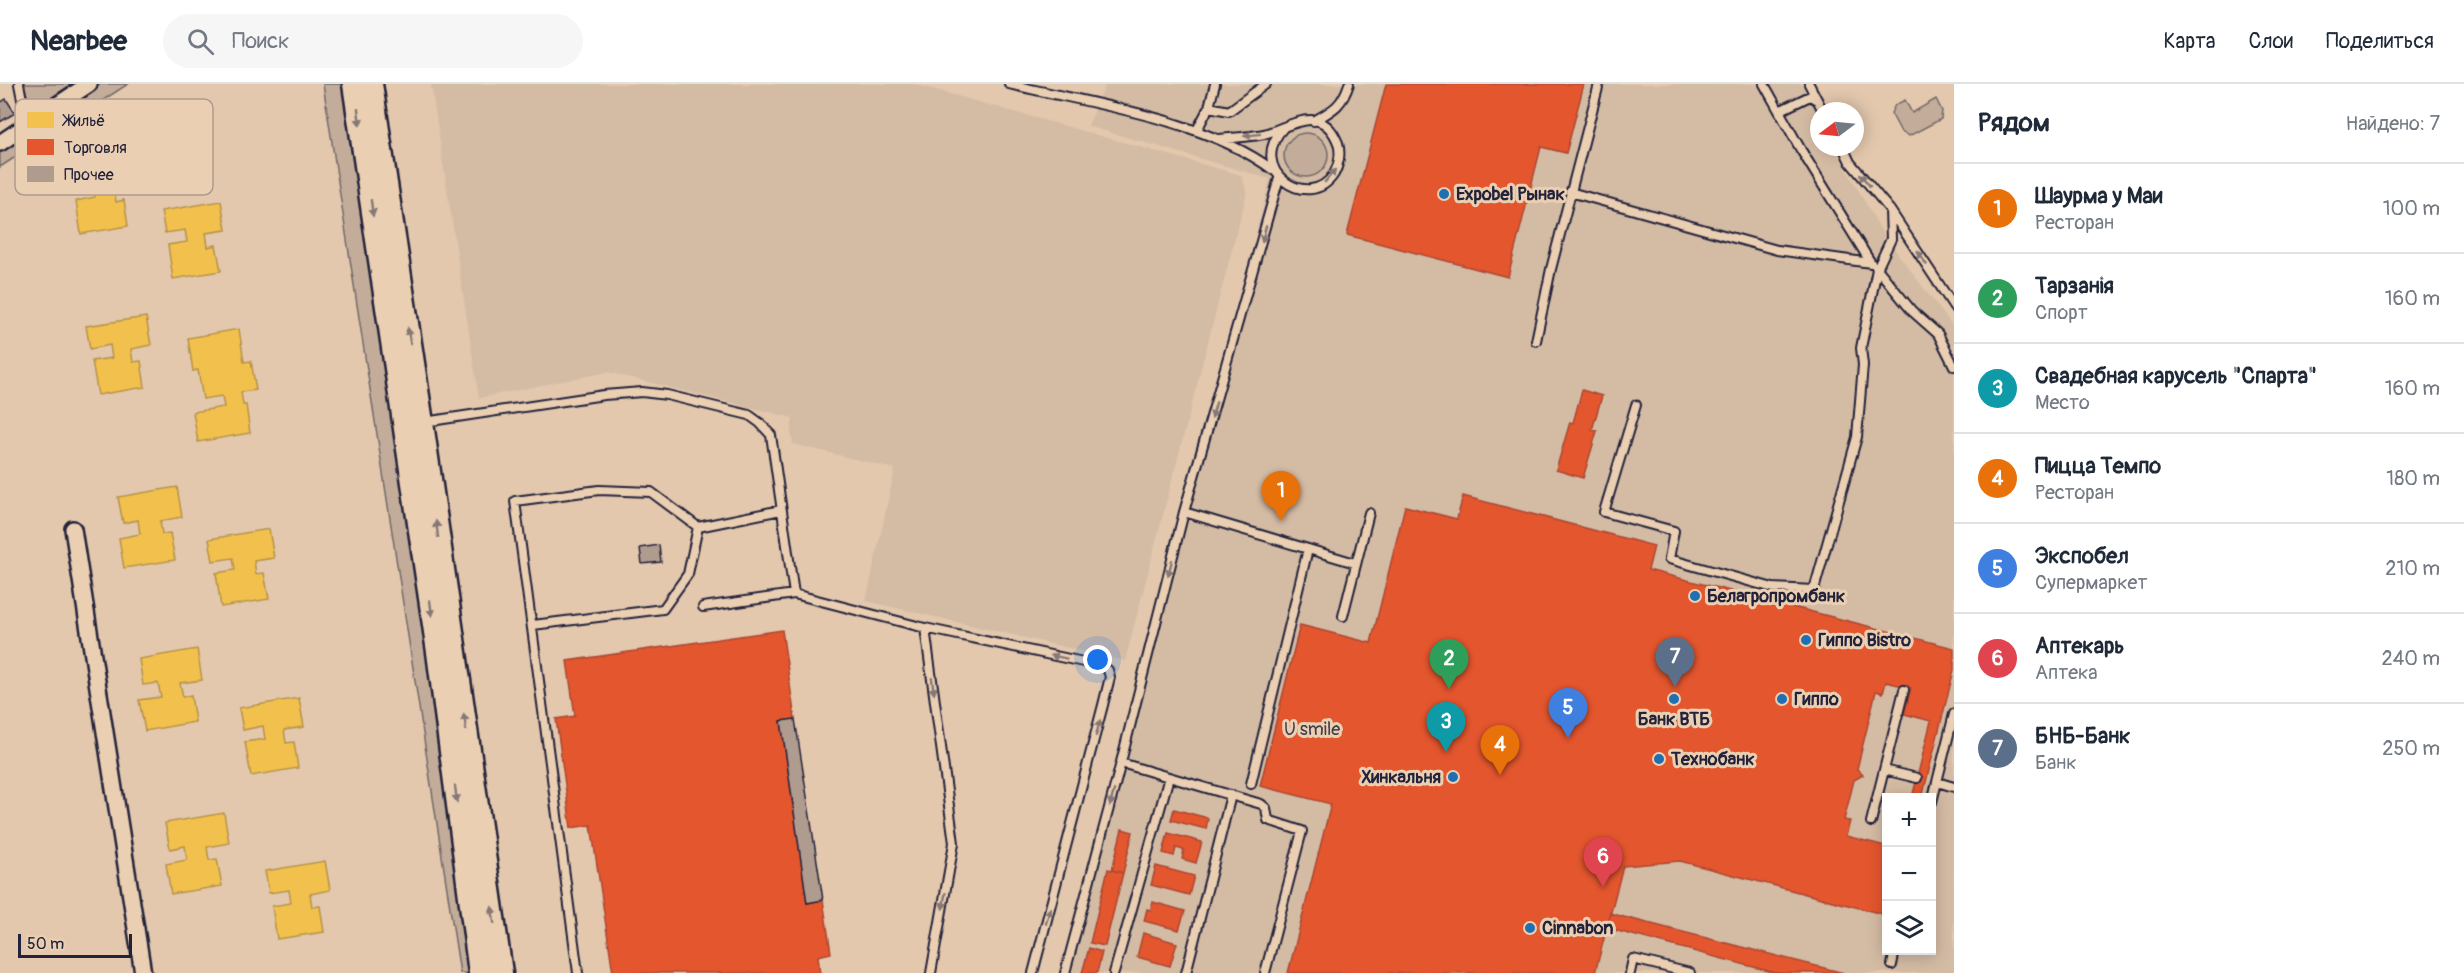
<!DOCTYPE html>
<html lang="ru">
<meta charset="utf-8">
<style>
body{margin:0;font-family:Pangolin,sans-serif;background:#f6f6f7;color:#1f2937}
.controls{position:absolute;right:18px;bottom:18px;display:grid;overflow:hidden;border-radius:0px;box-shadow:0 3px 15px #0003}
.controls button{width:54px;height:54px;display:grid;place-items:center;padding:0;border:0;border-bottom:2px solid #e0e1e3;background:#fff;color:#1f2937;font:30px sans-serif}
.compass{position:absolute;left:1810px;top:18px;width:54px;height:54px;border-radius:50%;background:#fff;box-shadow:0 3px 15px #0003;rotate:254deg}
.scale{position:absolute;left:18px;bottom:15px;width:114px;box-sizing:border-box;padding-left:6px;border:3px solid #22223b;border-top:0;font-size:16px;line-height:21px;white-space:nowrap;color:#22223b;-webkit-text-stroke:4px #ebcfb2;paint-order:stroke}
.you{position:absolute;left:1098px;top:576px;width:21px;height:21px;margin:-15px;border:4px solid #fff;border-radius:50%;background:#1a73e8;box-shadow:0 0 0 9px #1a73e833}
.badge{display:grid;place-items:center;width:39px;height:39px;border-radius:50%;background:#1f6fb2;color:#fff;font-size:20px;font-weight:700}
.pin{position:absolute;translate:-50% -50px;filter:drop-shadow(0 2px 3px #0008)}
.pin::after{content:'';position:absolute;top:32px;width:21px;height:18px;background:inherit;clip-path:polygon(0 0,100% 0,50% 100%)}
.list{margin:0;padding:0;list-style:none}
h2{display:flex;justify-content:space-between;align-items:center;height:78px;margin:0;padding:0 24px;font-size:26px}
h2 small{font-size:20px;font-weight:400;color:#747a83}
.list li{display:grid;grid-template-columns:39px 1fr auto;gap:18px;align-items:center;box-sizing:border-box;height:90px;padding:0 24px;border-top:2px solid #e0e1e3}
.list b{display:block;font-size:22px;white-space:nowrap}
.list p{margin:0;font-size:20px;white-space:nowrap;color:#747a83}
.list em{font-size:20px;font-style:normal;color:#747a83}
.icon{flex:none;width:33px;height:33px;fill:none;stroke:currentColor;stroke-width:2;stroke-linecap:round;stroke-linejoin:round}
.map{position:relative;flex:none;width:1954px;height:889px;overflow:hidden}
header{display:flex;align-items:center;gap:36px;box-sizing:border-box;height:84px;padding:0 30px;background:#fff;border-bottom:2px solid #e0e1e3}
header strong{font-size:28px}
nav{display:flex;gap:33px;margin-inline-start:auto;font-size:21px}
.search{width:420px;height:54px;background:#f6f6f7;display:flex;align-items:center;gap:15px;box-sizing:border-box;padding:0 21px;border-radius:33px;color:#747a83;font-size:22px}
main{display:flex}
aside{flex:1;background:#fff}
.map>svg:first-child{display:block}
</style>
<header>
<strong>Nearbee</strong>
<div class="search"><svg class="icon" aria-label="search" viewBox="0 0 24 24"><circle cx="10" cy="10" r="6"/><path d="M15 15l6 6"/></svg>Поиск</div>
<nav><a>Карта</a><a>Слои</a><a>Поделиться</a></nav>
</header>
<main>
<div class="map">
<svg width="1954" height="889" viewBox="0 0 1954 889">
<rect width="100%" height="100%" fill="#e3c8ad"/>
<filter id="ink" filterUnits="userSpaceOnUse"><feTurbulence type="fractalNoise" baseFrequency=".0167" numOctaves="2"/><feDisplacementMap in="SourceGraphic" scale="12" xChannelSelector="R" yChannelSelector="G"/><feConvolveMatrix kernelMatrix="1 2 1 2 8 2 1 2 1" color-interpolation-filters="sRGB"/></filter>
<g filter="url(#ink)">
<path fill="#d4bba4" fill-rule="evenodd" d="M431,0H914L1241,91L1247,108L1125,577L866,517L895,385L793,360L791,347L793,334L607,288L479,314Z
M1106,0H1802L1819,34V63H1834L1883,150L1954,244V889H1072L1270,95L1088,42ZM1886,714H1932V866H1886Z"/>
<path fill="#c3ad9a" stroke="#72686a" stroke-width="1.5" d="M24,0H72L31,27Z
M101,0H128L0,83V67Z
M323,0H345L475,889H460Z
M1936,15L1942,27L1941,35L1909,52L1901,48L1891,29L1895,21L1905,16L1912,29Z
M1284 71a22 22 0 1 1 44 0a22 22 0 1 1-44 0Z"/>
<path fill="#f2c14e" stroke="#b49148" stroke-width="1.5" d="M129,72L134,101L114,104L116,118L124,116L128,142L81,150L76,117L95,113L93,101L73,104L69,82Z
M221,117L226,146L206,149L208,163L216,161L221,187L173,195L168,161L187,158L185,146L165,149L161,127Z
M146,233L151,261L131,265L133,278L141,277L145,303L98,311L92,277L112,274L110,261L90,265L86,242Z
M239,245L244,278L251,277L256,306L241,308L243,321H246L250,349L198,358L193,328L224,323L222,312L203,315L198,286L193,287L188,254Z
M177,403L182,433L160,437L162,450L170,449L175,476L124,484L119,454L140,450L138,436L123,439L118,413Z
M269,445L274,474L254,477L256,490L264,489L269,515L221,523L216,489L235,486L233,474L213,477L209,455Z
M197,565L202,596L180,599L183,613L191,611L195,638L145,647L139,616L161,613L158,599L143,601L139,575Z
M299,614L304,643L284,646L286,659L294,658L298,684L251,692L245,658L265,655L263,642L243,646L239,624Z
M224,729L229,759L207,763L209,776L217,775L222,802L171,810L166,780L187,776L185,762L170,765L165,739Z
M325,777L330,806L310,810L312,823L320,822L324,848L277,855L272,822L291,819L289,806L269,809L265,787Z"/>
<path fill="#e4572e" stroke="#aa4732" stroke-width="1.5" d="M1386,0H1584L1566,69L1541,63L1508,193L1347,151Z
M1582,306L1602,312L1592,346L1597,347L1583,394L1556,386L1570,338L1573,339Z
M1463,412L1654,462L1648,486L1954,564V586L1922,714H1912L1931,637L1904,630L1911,604L1886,598L1883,609L1876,607L1857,685L1863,691L1854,696L1844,736L1850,737L1846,752L1886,762V831L1680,777L1623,782L1595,889H1288L1331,720L1260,702L1300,541L1371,559L1405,422L1457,435Z
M782,546L795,635L781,637L807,819L823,816L831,869L818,872L820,889H613L591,741L571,744L556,635L575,632L567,577Z
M1174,725L1208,734L1206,745L1171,736Z
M1122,745L1133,748L1123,789L1112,786Z
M1168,749L1202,758L1196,779L1182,775L1184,766L1176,764L1174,772L1163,769Z
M1156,782L1194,792L1189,811L1151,801Z
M1108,785L1123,789L1105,862L1090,859Z
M1153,818L1185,827L1179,846L1144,837L1147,825L1151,826Z
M1610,829L1624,833L1844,889H1776L1606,844Z
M1143,849L1177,859L1170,882L1137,873Z
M1089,864L1102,868L1097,889H1082Z"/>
<path fill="#b09c8f" stroke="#22223b" stroke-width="1.5" d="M6,15L15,29L0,38V19Z
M659,461L661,478L642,480L640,464Z
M795,635L823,816L807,819L781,637Z"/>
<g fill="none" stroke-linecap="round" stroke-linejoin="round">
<defs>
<path id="service" d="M19,0L27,41
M1009,0C1092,20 1205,35 1273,86
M1809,0L1823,27
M1209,23L1229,27L1266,0
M1779,27L1810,12L1817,16
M1314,37C1333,26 1342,22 1349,0
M1197,46L1209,23L1215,0
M1218,55C1233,54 1249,53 1264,50C1290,43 1322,18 1338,59C1341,69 1339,81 1334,90C1309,129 1244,86 1284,43
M1843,63L1850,78L1890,126L1954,223
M1570,108L1777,166L1871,179L1801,66L1764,0
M1876,183L1912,227L1938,250L1954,282
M1536,257L1551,185L1599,0
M1636,321L1604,428L1674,447L1669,475L1773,504L1814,506L1857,353L1863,281L1861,264L1877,185L1891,155L1890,126
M424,338L604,311L642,308L667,311L749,331L760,339L771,351L794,510
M1184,428L1355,479
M703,523L794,510L925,544L1102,582L1108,586L1110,593L1103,621L1033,889
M1343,532L1369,429
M533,541L663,525L688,490L698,443
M925,544L954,759L931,889
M1904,606L1884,686L1917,694
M1121,679L1261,720L1266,724L1268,736L1302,747L1265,889
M1937,698L1954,703
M1251,700L1308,465
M1932,718L1954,630
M1871,738L1884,686
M1892,881L1895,866
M578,889L515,417L599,406L651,408L698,443L781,426
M1065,889L1118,690L1184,428L1279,94
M1114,889L1169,693
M1186,889L1231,711
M1630,889L1633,875L1690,889"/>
<path id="minor" d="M0,59L89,0
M73,445L143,889"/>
<path id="primary" d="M354,0L438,568L480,889
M371,0L422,339L501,889"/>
</defs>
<use href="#service" stroke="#22223b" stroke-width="12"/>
<use href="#minor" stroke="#22223b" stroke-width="20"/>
<use href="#primary" stroke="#22223b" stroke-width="27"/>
<use href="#service" stroke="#ebcfb2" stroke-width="8"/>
<use href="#minor" stroke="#ebcfb2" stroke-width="15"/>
<use href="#primary" stroke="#ebcfb2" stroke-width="22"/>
</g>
<defs><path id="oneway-solid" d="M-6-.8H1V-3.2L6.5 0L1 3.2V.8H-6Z" transform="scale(1.5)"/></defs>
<g fill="#867876">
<use href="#oneway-solid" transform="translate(359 33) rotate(82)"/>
<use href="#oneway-solid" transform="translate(1252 51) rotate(173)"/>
<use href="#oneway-solid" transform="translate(1330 92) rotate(-50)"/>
<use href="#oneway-solid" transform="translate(1865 96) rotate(-129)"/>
<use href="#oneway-solid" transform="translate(372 124) rotate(82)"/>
<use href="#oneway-solid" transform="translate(1264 150) rotate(105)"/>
<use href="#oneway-solid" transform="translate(1922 174) rotate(-124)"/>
<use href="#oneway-solid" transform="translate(409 252) rotate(-99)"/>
<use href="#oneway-solid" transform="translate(1214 326) rotate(106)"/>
<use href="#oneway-solid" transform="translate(437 445) rotate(-98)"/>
<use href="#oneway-solid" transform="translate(1170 484) rotate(104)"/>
<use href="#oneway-solid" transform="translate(431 524) rotate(82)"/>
<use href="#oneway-solid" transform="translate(1059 573) rotate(-168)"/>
<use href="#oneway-solid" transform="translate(933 602) rotate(82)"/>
<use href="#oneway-solid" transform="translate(465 638) rotate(-98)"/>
<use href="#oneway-solid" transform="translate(1098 644) rotate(-75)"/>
<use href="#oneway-solid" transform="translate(456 710) rotate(83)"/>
<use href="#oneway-solid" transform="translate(1112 714) rotate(105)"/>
<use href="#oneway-solid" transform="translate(944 817) rotate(100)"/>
<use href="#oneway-solid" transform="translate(493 831) rotate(-98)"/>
<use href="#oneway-solid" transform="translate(1048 832) rotate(-75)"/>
</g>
</g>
<g fill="#1f6fb2" stroke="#ebcfb2" stroke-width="2">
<circle cx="1444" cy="110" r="6"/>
<circle cx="1695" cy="512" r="6"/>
<circle cx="1806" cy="556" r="6"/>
<circle cx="1674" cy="615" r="6"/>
<circle cx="1782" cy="615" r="6"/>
<circle cx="1659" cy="675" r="6"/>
<circle cx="1453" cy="693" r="6"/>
<circle cx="1530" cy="844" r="6"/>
</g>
<g text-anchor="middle" stroke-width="6" stroke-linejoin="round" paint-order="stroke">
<g font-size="18" font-weight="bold" fill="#22223b" stroke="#ebcfb2" text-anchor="start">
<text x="1456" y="116">Expobel Рынак</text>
<text x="1707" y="518">Белагропромбанк</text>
<text x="1818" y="562">Гиппо Bistro</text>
<text x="1794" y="621">Гиппо</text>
<text x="1674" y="641" text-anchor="middle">Банк ВТБ</text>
<text x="1671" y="681">Технобанк</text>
<text x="1441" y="699" text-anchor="end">Хинкальня</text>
<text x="1542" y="850">Cinnabon</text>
</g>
<g font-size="18" fill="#423e4e" stroke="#ebcfb2">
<text x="1312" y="651">U smile</text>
</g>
</g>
<rect x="15" y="15" width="198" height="96" rx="9" fill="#ebcfb2" stroke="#af9b8e" stroke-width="1.5"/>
<rect x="27" y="28" width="27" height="16" fill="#f2c14e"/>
<rect x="27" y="55" width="27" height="16" fill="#e4572e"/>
<rect x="27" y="82" width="27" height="16" fill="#b09c8f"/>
<g font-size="16" fill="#22223b">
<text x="64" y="42">Жильё</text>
<text x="64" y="69">Торговля</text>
<text x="64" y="96">Прочее</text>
</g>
</svg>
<div class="controls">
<button>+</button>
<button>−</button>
<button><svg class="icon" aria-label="layers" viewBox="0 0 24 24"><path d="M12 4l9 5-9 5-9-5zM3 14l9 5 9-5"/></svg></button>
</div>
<svg class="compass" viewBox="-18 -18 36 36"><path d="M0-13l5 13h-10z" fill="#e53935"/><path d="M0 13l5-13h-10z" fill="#747a83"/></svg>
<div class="scale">50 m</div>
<div class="you"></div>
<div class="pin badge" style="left:1281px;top:437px;background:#e8710a">1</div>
<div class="pin badge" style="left:1449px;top:605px;background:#2e9e5b">2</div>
<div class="pin badge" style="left:1446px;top:668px;background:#0f9aa8">3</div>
<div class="pin badge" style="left:1500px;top:691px;background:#e8710a">4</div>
<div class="pin badge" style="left:1568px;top:654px;background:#3f7fe0">5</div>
<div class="pin badge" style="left:1603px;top:803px;background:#e0444e">6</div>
<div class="pin badge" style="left:1675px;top:603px;background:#5c6f8a">7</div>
</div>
<aside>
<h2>Рядом<small>Найдено: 7</small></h2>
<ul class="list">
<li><span class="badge" style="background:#e8710a">1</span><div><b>Шаурма у Маи</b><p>Ресторан</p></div><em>100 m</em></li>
<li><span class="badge" style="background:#2e9e5b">2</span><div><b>Тарзанія</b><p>Спорт</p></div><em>160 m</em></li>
<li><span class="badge" style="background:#0f9aa8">3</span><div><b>Свадебная карусель &quot;Спарта&quot;</b><p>Место</p></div><em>160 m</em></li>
<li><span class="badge" style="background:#e8710a">4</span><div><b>Пицца Темпо</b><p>Ресторан</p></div><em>180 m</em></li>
<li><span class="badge" style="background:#3f7fe0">5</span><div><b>Экспобел</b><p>Супермаркет</p></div><em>210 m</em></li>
<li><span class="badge" style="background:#e0444e">6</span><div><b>Аптекарь</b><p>Аптека</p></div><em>240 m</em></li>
<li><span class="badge" style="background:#5c6f8a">7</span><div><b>БНБ-Банк</b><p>Банк</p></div><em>250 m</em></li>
</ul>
</aside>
</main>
